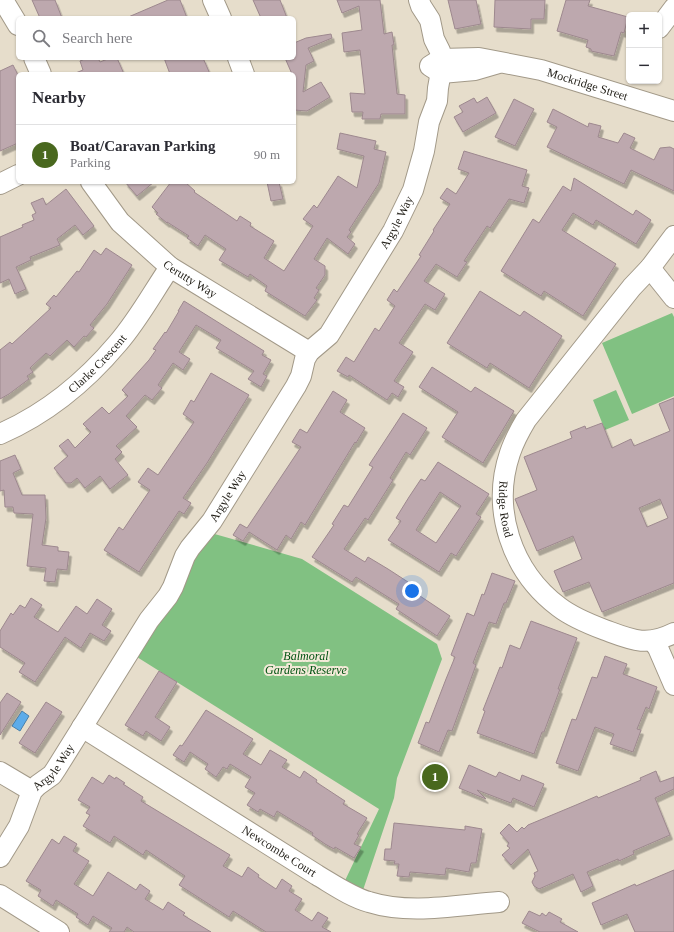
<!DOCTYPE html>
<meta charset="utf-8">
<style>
body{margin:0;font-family:"Times New Roman",serif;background:#f2f2f3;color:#2b2b33}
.controls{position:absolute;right:12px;top:12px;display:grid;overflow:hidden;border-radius:6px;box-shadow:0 1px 3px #0004}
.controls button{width:36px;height:36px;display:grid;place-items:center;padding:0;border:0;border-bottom:1px solid #e1e1e2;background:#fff;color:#2b2b33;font:20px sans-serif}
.you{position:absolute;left:412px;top:591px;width:14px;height:14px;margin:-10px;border:3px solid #fff;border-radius:50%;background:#1a73e8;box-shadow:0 0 0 6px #1a73e833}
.badge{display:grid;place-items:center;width:26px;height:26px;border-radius:50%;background:#49681e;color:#fff;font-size:13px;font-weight:700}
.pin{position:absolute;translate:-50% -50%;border:2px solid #fff;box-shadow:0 1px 4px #0006}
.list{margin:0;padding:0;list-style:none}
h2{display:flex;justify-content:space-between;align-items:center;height:52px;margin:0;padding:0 16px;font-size:17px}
h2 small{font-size:13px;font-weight:400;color:#7c7c81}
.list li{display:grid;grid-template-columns:26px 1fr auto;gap:12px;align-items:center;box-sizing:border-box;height:60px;padding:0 16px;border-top:1px solid #e1e1e2}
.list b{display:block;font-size:15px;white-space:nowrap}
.list p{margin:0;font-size:13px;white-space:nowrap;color:#7c7c81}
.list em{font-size:13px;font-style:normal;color:#7c7c81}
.icon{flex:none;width:22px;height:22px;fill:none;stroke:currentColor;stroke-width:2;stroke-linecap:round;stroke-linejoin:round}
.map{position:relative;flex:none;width:674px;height:932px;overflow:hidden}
.search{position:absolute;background:#fff;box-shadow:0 1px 3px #0004;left:16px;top:16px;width:280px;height:44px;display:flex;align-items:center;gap:10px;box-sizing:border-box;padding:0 14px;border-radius:6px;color:#7c7c81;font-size:15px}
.panel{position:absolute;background:#fff;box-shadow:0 1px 3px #0004;left:16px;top:72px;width:280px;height:112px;border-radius:6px}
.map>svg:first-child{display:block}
</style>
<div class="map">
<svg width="674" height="932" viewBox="0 0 674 932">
<defs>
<filter id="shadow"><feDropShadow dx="2.5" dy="4.5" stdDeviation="0" flood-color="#0004"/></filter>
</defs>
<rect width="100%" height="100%" fill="#e6ddcb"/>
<path fill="#81c182" d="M672,313L674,317V396L632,414L602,343Z
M616,390L629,420L605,430L593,400Z
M204,531L302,559L437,644L442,659L397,778L394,798L360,899L341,889L379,809L129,652Z"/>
<path fill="#5cacea" stroke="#4a81aa" d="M22,711L29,716L20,731L12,726Z"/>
<path fill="#bda8ae" stroke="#9d888e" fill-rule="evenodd" filter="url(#shadow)" d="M32,0H55L62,18H40Z
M168,0H180L187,18H126Z
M253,0H280L287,18H261Z
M337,0H380L384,34L392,32L394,45H392L397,94L405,95V114H381L380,119H362L363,112H352L350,93L365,94L360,50L344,52L342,33L362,30L359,6L342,13Z
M448,0H476L481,24L455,29Z
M495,0H545L544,19H531V29L494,27Z
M566,0H590L588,6L628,17L624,33L621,32L614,56L591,51V49L586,47L588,40L557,31Z
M331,34L332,38L308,48L314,61L306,65L303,92L321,82L330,97L307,111L294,110V74H292L285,58H294V43L306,38Z
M87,58H98L100,62L110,58H117L124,74H73L83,70L80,61Z
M164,58H203L210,74H170Z
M13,65L18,75V143L0,151V71Z
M487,97L496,113L463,132L454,117L463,112L459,106L474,98L477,103Z
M514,99L534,109L515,146L495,137Z
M553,109L588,127L589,123L601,126L598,137L618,143L624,133L635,138L630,148L654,160L660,148L670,147L674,149V191L631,170L624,184L547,147L557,127L547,122Z
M340,133L376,141L374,149L386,152L379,183L349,230L351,232L347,237L355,244L348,254L327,238L314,259L325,266V275L316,288L319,290L314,298L317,300L305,316L265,291L267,286L250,274L248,277L219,260L226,249L205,235L198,246L187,238L189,236L167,222V223L156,214L158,213L152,207L171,182H185L195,191L194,192L237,221L240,216L251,223L250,226L274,241L264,258L284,271L313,226L303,219L314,205L317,208L338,176L357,188L364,156L337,149Z
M464,151L527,170L522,186L529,188L524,203L509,199L490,228L487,226L464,261L467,262L457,277L436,264L424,281L445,294L435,310L425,304L399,343L413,352L394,381L404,387L398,397L392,393L387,400L349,375L348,377L337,371L346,357L354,362L375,328L379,331L395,306L387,300L394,289L397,292L421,256L419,255L434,231L433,230L450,204L440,198L447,188L456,194L469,173L458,169Z
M574,178L633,215L636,210L651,220L636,244L596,220L593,225L573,213L562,230L616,264L583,316L544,291L541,296L501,271L533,219L539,223L563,186L571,191Z
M125,182H154L137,196Z
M267,182H279L283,199L271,201Z
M66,189L94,226L83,235L75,225L57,239L60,245L30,257L31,260L16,267L26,289L15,294L9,279L0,283V237L23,227L22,225L34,220L32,215L36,213L31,203L43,198L46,205Z
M106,248L132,265L107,304L90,325L94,328L86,337L84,336L74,347L67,340L50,356L46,353L30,368L33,372L27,376L29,379L9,394L0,399V350L10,342L12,344L51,308L46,304L54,295L56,297L77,271L79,272L94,250L101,255Z
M480,291L520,316L524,311L562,336L529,388L490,363L487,368L447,343Z
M184,301L264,351L262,355L271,360L263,374L267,376L261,387L248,379L254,371L216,348L221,340L196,325L179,352L190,359L183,370L173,363L158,385L162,388L152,400L145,395L126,416L137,427L116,446L122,452L115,459L128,475L110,489L100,476L85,488L77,478L71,483H66L54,468L68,456L59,446L68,439L75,448L91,432L83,424L102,407L109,414L128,396L122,390L149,360L156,350L153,349L165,332L166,333L179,311H178Z
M432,367L471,392L475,387L514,411L483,463L442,437L458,412L419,387Z
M211,373L249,395L207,463L183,498L191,503L184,514L179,511L139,572L104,550L119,527L123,530L150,490L138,482L148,468L158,475L194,422L183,414L191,400L194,402Z
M333,391L347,400L340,412L365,428L356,443L355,442L305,525L301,522L291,539L286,535L277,550L249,532L243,541L233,535L240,524L247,528L301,447L292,442L300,429L307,433Z
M674,398V583L602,612L589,582L563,592L554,571L582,559L573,536L537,551L515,499L537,490L524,457L572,438L570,432L585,426L586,429L602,423L612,448L631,439L634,446L670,431L659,404ZM660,499L668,518L647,527L639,508Z
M403,413L427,428L410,455L406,452L390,478L393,480L368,520L365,518L344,549L365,562L368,557L388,569L408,582L405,586L450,616L437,636L396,609L399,604L375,589L356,577L352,582L312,557L334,525L332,524L344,505L348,507L373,467L369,465Z
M15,455L21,469L13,473L22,495H45L46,518L42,545L58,547V551L69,552L67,570L57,569L55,582L44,581L46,568L27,566L33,514L14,513L13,507H5L4,490L0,491V461Z
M438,462L489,494L476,514L481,517L456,556L451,553L439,572L388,540L401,521L396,518L409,497L421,479L425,481ZM440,492L461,506L436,543L416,530Z
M492,573L515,581L506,603H504L496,624L489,622L473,663L476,665L452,731L448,730L439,752L418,743L426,722L429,723L446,679L455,657L451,655L467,613L474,616L482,594L484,595Z
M31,598L42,605L34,617L58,632L76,606L87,614L97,599L112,609L102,625L111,631L104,641L90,633L81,648L65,637L35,682L19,672L25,663L0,647V631L11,613L13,615L20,605L25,608Z
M531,621L577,638L558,689H560L544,732H542L534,754L477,733L485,711L483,710L500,667L502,668L510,645L520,649Z
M605,656L627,664L623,674L657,687L649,709L646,707L637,729L641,730L633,752L610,744L614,734L595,727L578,771L556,763L572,719L576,720L592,677L597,678Z
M159,671L177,682L155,717L170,727L161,741L146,731L143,736L125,725Z
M7,693L21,702L0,735V703Z
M46,702L62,712L35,753L19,743Z
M206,710L253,739L243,754L261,765L270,750L287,760L282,767L300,778L304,771L317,780L316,782L345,801L343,804L367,818L357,834L359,835L354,844L361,847L354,858L335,847L334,849L325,844L312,835L313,833L277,811L274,817L260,809L258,812L247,805L255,793L245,787L251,777L230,764L227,769L223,767L216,777L205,769L208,764L190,752L184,762L173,755L180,745L182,746Z
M469,765L496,777L499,772L520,781L522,775L544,784L534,807L513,798L511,803L477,790L486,799L459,788Z
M656,771L660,782L674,777V789L655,798L670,835L633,851L634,854L619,861L618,859L587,872L593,886L581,892L573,874L539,889L534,886L532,882L535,876L534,873L538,871L528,849L511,865L502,855L510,848L507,846L509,843L500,833L509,824L517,832L522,827L524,829L528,825L576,805L597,796L598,798L641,780L640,778Z
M109,775L115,779L116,777L125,783L123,784L143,797L141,801L230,855L223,866L242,877L248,867L259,875L258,877L276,889L282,879L292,886L289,891L302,899L295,910L312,921L318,912L328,918L322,927L331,932H266L233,911L229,917L179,885L185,876L146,850L143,855L114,836L110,843L83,826L90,815L86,813L90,807L78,800L92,777L103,784Z
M394,823L465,830V826L482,829L476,863H471L469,872L446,868L445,875L410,872L409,877L397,876L399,864H394L395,861L384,860L385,849H391Z
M64,836L77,844L73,851L89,861L74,884L93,896L108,872L136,890L140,884L150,891L145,899L163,910L168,902L185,913L183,915L211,932H134L127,927L124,932H109L112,928L93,916L88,925L76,917L78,914L56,900L53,906L38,896L41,890L26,881L52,839L59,844Z
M674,870V932H635L627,914L601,925L592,903L635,884L636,886Z
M529,911L540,916L542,913L546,916L549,912L562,919L560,922L578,932H540L522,923Z"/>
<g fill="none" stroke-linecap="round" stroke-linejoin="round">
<defs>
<g id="minor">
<path d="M3,0L18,25"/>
<path d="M213,0L221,18"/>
<path d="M659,28L674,8"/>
<path d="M34,58L41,74"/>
<path d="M238,58L244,74"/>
<path id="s1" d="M499,63L475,70L441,73L430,66L441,59L479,58L541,70L674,111"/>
<path id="s2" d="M91,182L120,222L170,267L309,352"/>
<path d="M0,184L18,175"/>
<path id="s3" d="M674,236L650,268L632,287L526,420C520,430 514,441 510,453C491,509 511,571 559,607C572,617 589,624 605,630C632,640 646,647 674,633"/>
<path d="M650,268L674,298"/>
<path id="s4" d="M0,434C46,414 86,381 118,343C138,320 153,292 170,267"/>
<path d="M653,641L658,648L674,685"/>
<path id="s5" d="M82,727L317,875C334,885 351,897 369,902C410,915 457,905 499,902"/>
<path d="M0,772L32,791"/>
<path id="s6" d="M0,857L19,826L32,791L38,785L52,775L56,769L149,620L168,596L173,587L185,556L190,548L212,521L296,386L301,376L305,359L309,352L329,335L393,231L413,190L424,151L429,122L437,101L438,88L442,66L440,51L434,39L430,20L421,6L419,0"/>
<path d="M0,895L59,932"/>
</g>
</defs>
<use href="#minor" stroke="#a29988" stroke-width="22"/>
<use href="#minor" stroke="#fff" stroke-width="20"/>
</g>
<g text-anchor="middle" stroke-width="4" stroke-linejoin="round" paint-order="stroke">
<g font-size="12" fill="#201d16" stroke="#f3ead8">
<text dy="4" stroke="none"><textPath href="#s1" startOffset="235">Mockridge Street</textPath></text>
<text dy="4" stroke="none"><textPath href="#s6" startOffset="754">Argyle Way</textPath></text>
<text dy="4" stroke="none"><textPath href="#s2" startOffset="140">Cerutty Way</textPath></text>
<text dy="4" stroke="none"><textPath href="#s4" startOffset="121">Clarke Crescent</textPath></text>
<text dy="4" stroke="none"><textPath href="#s6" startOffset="430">Argyle Way</textPath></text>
<text dy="4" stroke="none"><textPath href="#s3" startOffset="330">Ridge Road</textPath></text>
<text dy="4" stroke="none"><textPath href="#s6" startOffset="106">Argyle Way</textPath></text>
<text dy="4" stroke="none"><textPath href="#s5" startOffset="233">Newcombe Court</textPath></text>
</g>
<g font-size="12" font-style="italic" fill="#005211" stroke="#f3ead8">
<text x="306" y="660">Balmoral<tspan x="306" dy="14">Gardens Reserve</tspan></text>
</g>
</g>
</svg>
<div class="controls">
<button>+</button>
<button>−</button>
</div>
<div class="you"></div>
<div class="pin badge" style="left:435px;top:777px">1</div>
<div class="search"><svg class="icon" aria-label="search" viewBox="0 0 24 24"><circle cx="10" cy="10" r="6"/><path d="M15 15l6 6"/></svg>Search here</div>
<section class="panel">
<h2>Nearby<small></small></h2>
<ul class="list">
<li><span class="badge">1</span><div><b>Boat/Caravan Parking</b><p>Parking</p></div><em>90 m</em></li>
</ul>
</section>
</div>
